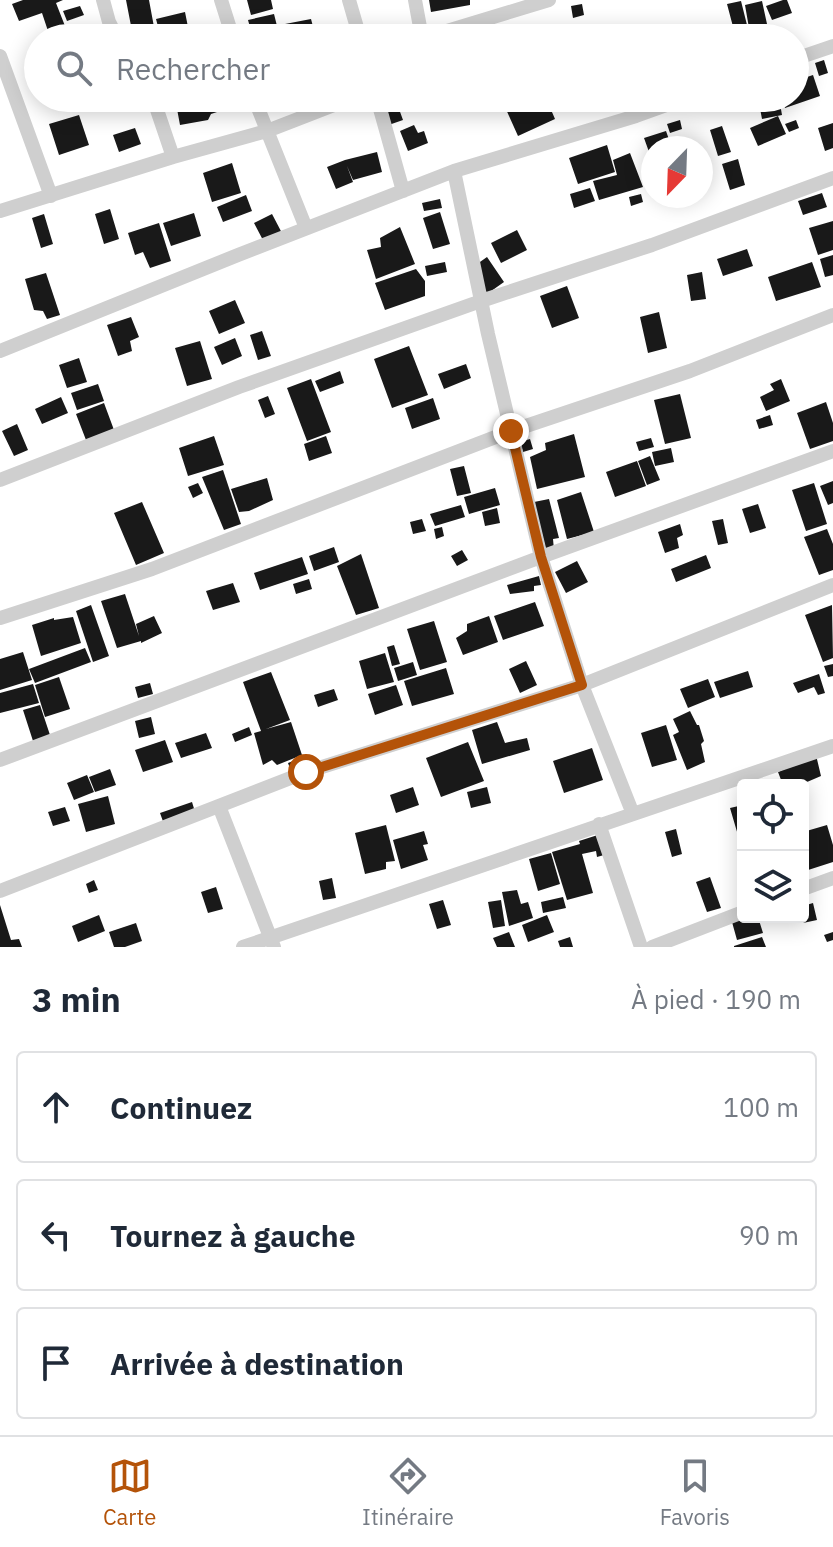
<!DOCTYPE html>
<html lang="fr">
<meta charset="utf-8">
<style>
body{margin:0;font-family:"IBM Plex Sans",sans-serif;background:#f6f6f7;color:#1f2937}
.controls{position:absolute;right:24px;bottom:24px;display:grid;overflow:hidden;border-radius:8px;box-shadow:0 4px 20px #0003}
.controls button{width:72px;height:72px;display:grid;place-items:center;padding:0;border:0;border-bottom:2px solid #e0e1e3;background:#fff;color:#1f2937;font:40px sans-serif}
.compass{position:absolute;left:641px;top:136px;width:72px;height:72px;border-radius:50%;background:#fff;box-shadow:0 4px 20px #0003;rotate:203deg}
.stop{position:absolute;width:24px;height:24px;margin:-18px;border:6px solid #b45309;border-radius:50%;background:#fff}
.stop.end{background:#b45309;border-color:#fff;box-shadow:0 2px 8px #0008}
.list{margin:0;padding:0;list-style:none}
h2{display:flex;justify-content:space-between;align-items:center;height:104px;margin:0;padding:0 32px;font-size:34px}
h2 small{font-size:26px;font-weight:400;color:#747a83}
.list li{display:grid;grid-template-columns:52px 1fr auto;gap:24px;align-items:center;box-sizing:border-box;height:112px;margin:0 16px 16px;padding:0 16px;border:2px solid #e0e1e3;border-radius:8px}
.list b{display:block;font-size:30px;white-space:nowrap}
.list em{font-size:26px;font-style:normal;color:#747a83}
.icon{flex:none;width:44px;height:44px;fill:none;stroke:currentColor;stroke-width:2;stroke-linecap:round;stroke-linejoin:round}
.map{position:relative;flex:none;width:833px;height:947px;overflow:hidden}
.search{position:absolute;background:#fff;box-shadow:0 4px 20px #0003;left:24px;right:24px;top:24px;height:88px;display:flex;align-items:center;gap:20px;box-sizing:border-box;padding:0 28px;border-radius:44px;color:#747a83;font-size:30px}
.sheet{height:488px;background:#fff}
nav{display:flex;justify-content:space-around;align-items:center;box-sizing:border-box;height:112px;border-top:2px solid #e0e1e3;background:#fff;font-size:22px;color:#747a83}
nav a{display:grid;justify-items:center;gap:4px}
nav .on{color:#b45309}
.map>svg:first-child{display:block}
</style>
<div class="map">
<svg width="833" height="947" viewBox="0 0 833 947">
<rect width="100%" height="100%" fill="#fff"/>
<path fill="#191919" d="M23,0H63L56,3L65,26L48,31L42,13L19,21L12,4Z
M126,0H149L154,27L132,31Z
M247,0H271L273,9L251,15Z
M429,0H470V5L431,12Z
M783,0H787L792,13L772,20L766,6Z
M741,1L750,37L736,38L727,4Z
M762,1L767,24L749,28L745,5Z
M582,4L584,15L573,18L571,6Z
M80,6L84,15L67,21L63,11Z
M185,12L189,32L161,38L156,19Z
M274,14L279,34L263,38H253L248,20Z
M311,19L316,38H289L285,24Z
M508,28L511,38H484L483,34Z
M209,31L210,38H184V37Z
M684,31L686,38H666L665,35Z
M824,60L828,73L819,76L815,63Z
M813,75L820,96L785,108L782,98H795V81Z
M73,98H86L89,109L77,112Z
M175,98H221L222,102L218,103L220,111L211,114L208,120L180,125Z
M369,98H395L403,120L380,128Z
M526,98H546L555,119L518,136L505,107Z
M574,98H601L579,108Z
M758,98H779L782,115L762,119Z
M79,115L89,145L59,155L49,124Z
M778,116L786,134L758,146L750,128Z
M680,120L682,129L670,133L667,124Z
M796,120L799,128L789,132L785,124Z
M833,123V148L825,151L818,128Z
M414,125L418,133L424,131L428,143L408,151L400,131Z
M722,126L731,152L718,156L710,130Z
M135,128L141,144L119,152L113,135Z
M666,131L672,148H653V163L644,138Z
M607,145L615,172L578,184L569,158Z
M377,152L382,172L353,180L347,166L353,182L336,189L327,167L345,160Z
M630,153L643,187L599,200L593,181L617,175L613,160Z
M738,159L745,185L730,190L722,164Z
M232,163L241,193L212,202L203,173Z
M590,188L595,201L574,208L570,194Z
M822,193L827,207L803,215L798,201Z
M641,194L643,202L631,206L629,197Z
M246,195L252,211L223,222L217,207Z
M440,199L442,208L424,211L422,203Z
M110,209L119,239L104,244L95,214Z
M440,212L450,244L433,249L423,218Z
M194,213L201,236L171,246L163,223Z
M44,214L53,244L41,248L32,218Z
M272,214L283,235L265,244L254,223Z
M833,221V250L818,255L809,228Z
M159,223L171,261L150,268L143,252L135,255L128,233Z
M400,227L415,264L376,279L367,250L381,247L380,238Z
M517,230L527,250L501,263L491,243Z
M747,249L753,266L723,276L717,259Z
M833,255V275L825,277L820,259Z
M487,257L504,282L487,294L470,269Z
M445,262L447,272L427,276L425,266Z
M812,262L821,287L776,301L768,277Z
M416,269L425,281V296L385,310L375,283Z
M702,272L706,299L691,301L687,275Z
M46,273L60,315L47,319L43,311L34,310L25,279Z
M567,286L579,318L552,328L540,296Z
M235,300L245,323L219,334L209,311Z
M659,312L667,348L648,353L640,317Z
M131,317L139,337L130,341L132,351L118,356L107,325Z
M262,331L271,356L258,360L250,335Z
M235,338L242,356L222,365L214,347Z
M200,341L212,379L187,386L175,348Z
M409,346L428,395L392,408L374,359Z
M79,358L87,382L67,388L59,365Z
M466,364L471,378L444,389L438,374Z
M340,371L344,383L320,392L315,381Z
M311,379L331,432L307,441L287,388Z
M781,379L790,401L766,411L760,397L774,390L770,384Z
M98,384L104,401L77,410L71,393Z
M680,394L691,438L665,444L654,400Z
M268,396L275,414L265,418L258,400Z
M61,397L68,413L42,424L35,409Z
M433,398L440,419L412,429L405,408Z
M826,402L833,423V441L810,449L797,413Z
M104,403L114,430L86,440L76,414Z
M770,415L773,425L759,429L756,420Z
M17,424L28,450L14,456L2,431Z
M574,434L585,477L537,489L530,457L546,450L545,443Z
M214,436L224,465L188,476L179,448Z
M326,436L332,453L309,461L304,444Z
M651,438L654,447L639,451L636,442Z
M530,439L533,449L523,452L520,442Z
M671,448L674,462L655,466L652,452Z
M650,456L660,480L647,485L638,461Z
M637,461L646,486L615,497L606,472Z
M464,466L471,493L457,496L450,469Z
M223,470L241,524L224,530L202,477Z
M267,478L273,500L249,511L239,512L231,489Z
M833,481V503L828,505L820,486Z
M198,483L203,493L193,498L188,487Z
M814,483L827,524L806,531L792,490Z
M495,488L500,505L469,514L464,497Z
M581,492L594,532L567,539L557,500Z
M549,499L559,538L553,539L554,550L547,554L534,502Z
M142,502L164,553L136,565L114,513Z
M758,504L766,528L750,533L742,509Z
M461,505L465,517L435,526L430,514Z
M497,508L500,523L485,526L482,512Z
M422,519L426,531L413,534L410,522Z
M723,519L728,543L718,545L712,521Z
M680,524L683,535L677,538L679,548L665,553L658,532Z
M442,527L444,536L436,539L434,529Z
M827,529L833,544V570L819,575L804,537Z
M334,547L339,562L314,571L309,556Z
M462,550L468,560L457,566L451,556Z
M361,554L379,608L356,615L337,566Z
M706,555L711,568L676,582L671,569Z
M302,557L308,574L260,590L254,573Z
M577,561L588,582L566,593L555,572Z
M539,576L541,585L534,586V591L510,594L507,585Z
M309,579L312,589L296,594L293,584Z
M233,583L240,602L213,610L206,591Z
M125,594L139,636L136,624L154,616L162,633L141,643V641L117,648L101,601Z
M535,602L544,626L503,640L494,616Z
M91,605L109,656L93,662L76,611Z
M832,605L833,658L823,662L805,615Z
M489,616L498,642L463,655L456,638L467,631V624Z
M73,617L81,643L41,656L32,625L54,618V620Z
M434,621L447,662L420,670L407,629Z
M394,645L400,664L392,666L387,647Z
M85,648L91,662L35,683L29,669Z
M23,652L32,680L0,690V659Z
M385,653L394,682L367,689L359,661Z
M526,661L537,685L520,693L509,669Z
M413,662L417,675L398,681L394,668Z
M833,664V676L828,677L824,666Z
M446,668L454,694L412,706L404,681Z
M748,671L753,687L720,698L714,682Z
M271,672L290,720L266,729L291,722L302,755L277,765L272,760L263,765L254,733L261,731L243,682Z
M819,674L825,693L818,695L814,687L798,693L793,683Z
M59,677L70,709L45,717L35,685Z
M708,679L715,697L688,708L680,689Z
M150,683L153,694L138,698L135,687Z
M33,684L39,703L0,713V693Z
M396,685L403,705L375,715L368,694Z
M334,689L338,700L318,707L314,695Z
M40,705L50,735L33,741L23,710Z
M690,711L697,725H699L704,741L701,744L705,762L687,770L673,735L679,732L673,719Z
M151,717L155,734L139,738L135,721Z
M497,722L505,743L527,738L530,750L482,764L472,730Z
M666,725L677,760L652,767L641,733Z
M249,727L252,735L235,742L232,734Z
M206,733L212,748L181,758L175,743Z
M165,740L173,762L143,772L135,750Z
M468,742L484,781L441,797L426,758Z
M592,748L603,780L564,793L553,761Z
M816,755L821,776L800,785H783L778,772Z
M301,758L305,769L292,774L288,763Z
M110,769L116,785L95,792L89,777Z
M87,775L94,792L74,800L67,783Z
M413,787L419,805L396,813L390,795Z
M487,787L491,803L471,808L467,792Z
M108,796L115,824L86,832L78,804Z
M192,802L196,815L165,827L160,813Z
M743,805V841L740,842L730,808Z
M65,807L70,821L53,826L48,812Z
M386,825L395,861L386,862V869L365,874L355,833Z
M827,825L833,845V862L805,871L803,863V832Z
M676,829L682,854L672,857L665,832Z
M424,831L428,844L423,845L428,860L401,869L393,840Z
M604,833L611,853L597,857L596,851L582,854L593,893L567,900L552,852L580,844L579,841Z
M551,853L560,884L538,891L529,859Z
M710,877L721,908L707,912L696,882Z
M332,878L336,898L323,900L319,881Z
M94,880L98,890L89,893L86,884Z
M216,887L223,909L208,913L201,892Z
M517,890L521,904L528,902L533,918L509,926L502,892Z
M563,897L566,908L543,913L541,902Z
M443,900L451,925L437,929L429,904Z
M501,900L505,926L493,928L488,902Z
M813,903L817,920L803,923L801,917H803V906Z
M0,905L11,940L19,939L22,947H0Z
M99,915L105,931L78,942L72,926Z
M547,915L554,932L528,942L522,925Z
M748,917H758L763,933L737,940L732,922Z
M136,923L142,941L125,947H114L109,932Z
M509,932L515,947H497L493,938Z
M833,932V940L827,942L824,935Z
M570,937L573,947H560L558,941Z
M762,937L766,947H734V946Z"/>
<g fill="none" stroke-linecap="round" stroke-linejoin="round">
<path stroke="#cfcfcf" stroke-width="14" d="M103,0L109,22L117,38
M221,0L233,38
M349,0L360,38
M415,0L422,38
M424,38L549,0
M0,56L51,196
M795,59L833,46
M153,98L173,157
M254,98L306,228
M377,98L403,191
M454,171L488,334L541,557L582,685L633,814
M0,211L173,157L267,131L352,98
M0,351L238,255L454,171L636,116L686,98
M0,480L239,387L481,301L652,245L833,178
M0,618L152,569L511,431L690,371L833,315
M0,760L541,557L833,451
M219,806L274,947
M599,824L641,947
M803,889L833,878
M0,891L306,772L582,685L833,585
M243,947L833,746
M652,947L743,912"/>
</g>
<g fill="none" stroke-linecap="round" stroke-linejoin="round">
<path stroke="#b45309" stroke-width="10" d="M306,772L582,685L541,557L511,431"/>
</g>
</svg>
<div class="controls">
<button><svg class="icon" aria-label="locate" viewBox="0 0 24 24"><circle cx="12" cy="12" r="6"/><path d="M12 2v4M12 18v4M2 12h4M18 12h4"/></svg></button>
<button><svg class="icon" aria-label="layers" viewBox="0 0 24 24"><path d="M12 4l9 5-9 5-9-5zM3 14l9 5 9-5"/></svg></button>
</div>
<svg class="compass" viewBox="-18 -18 36 36"><path d="M0-13l5 13h-10z" fill="#e53935"/><path d="M0 13l5-13h-10z" fill="#747a83"/></svg>
<div class="stop" style="left:306px;top:772px"></div>
<div class="stop end" style="left:511px;top:431px"></div>
<div class="search"><svg class="icon" aria-label="search" viewBox="0 0 24 24"><circle cx="10" cy="10" r="6"/><path d="M15 15l6 6"/></svg>Rechercher</div>
</div>
<section class="sheet">
<h2>3 min<small>À pied · 190 m</small></h2>
<ul class="list">
<li><svg class="icon" aria-label="ahead" viewBox="0 0 24 24"><path d="M12 20V5M6 11l6-6 6 6"/></svg><div><b>Continuez</b></div><em>100 m</em></li>
<li><svg class="icon" aria-label="left" viewBox="0 0 24 24"><path d="M17 20v-9H6M10 6l-5 5 5 5"/></svg><div><b>Tournez à gauche</b></div><em>90 m</em></li>
<li><svg class="icon" aria-label="arrive" viewBox="0 0 24 24"><path d="M6 21V4h12l-3 4 3 4H6"/></svg><div><b>Arrivée à destination</b></div></li>
</ul>
</section>
<nav>
<a class="on"><svg class="icon" aria-label="map" viewBox="0 0 24 24"><path d="M3 6l6-2 6 2 6-2v14l-6 2-6-2-6 2zM9 4v14M15 6v14"/></svg>Carte</a>
<a><svg class="icon" aria-label="directions" viewBox="0 0 24 24"><path d="M12 3l9 9-9 9-9-9zM9 14v-3h6M13 9l2 2-2 2"/></svg>Itinéraire</a>
<a><svg class="icon" aria-label="saved" viewBox="0 0 24 24"><path d="M7 4h10v16l-5-4-5 4z"/></svg>Favoris</a>
</nav>
